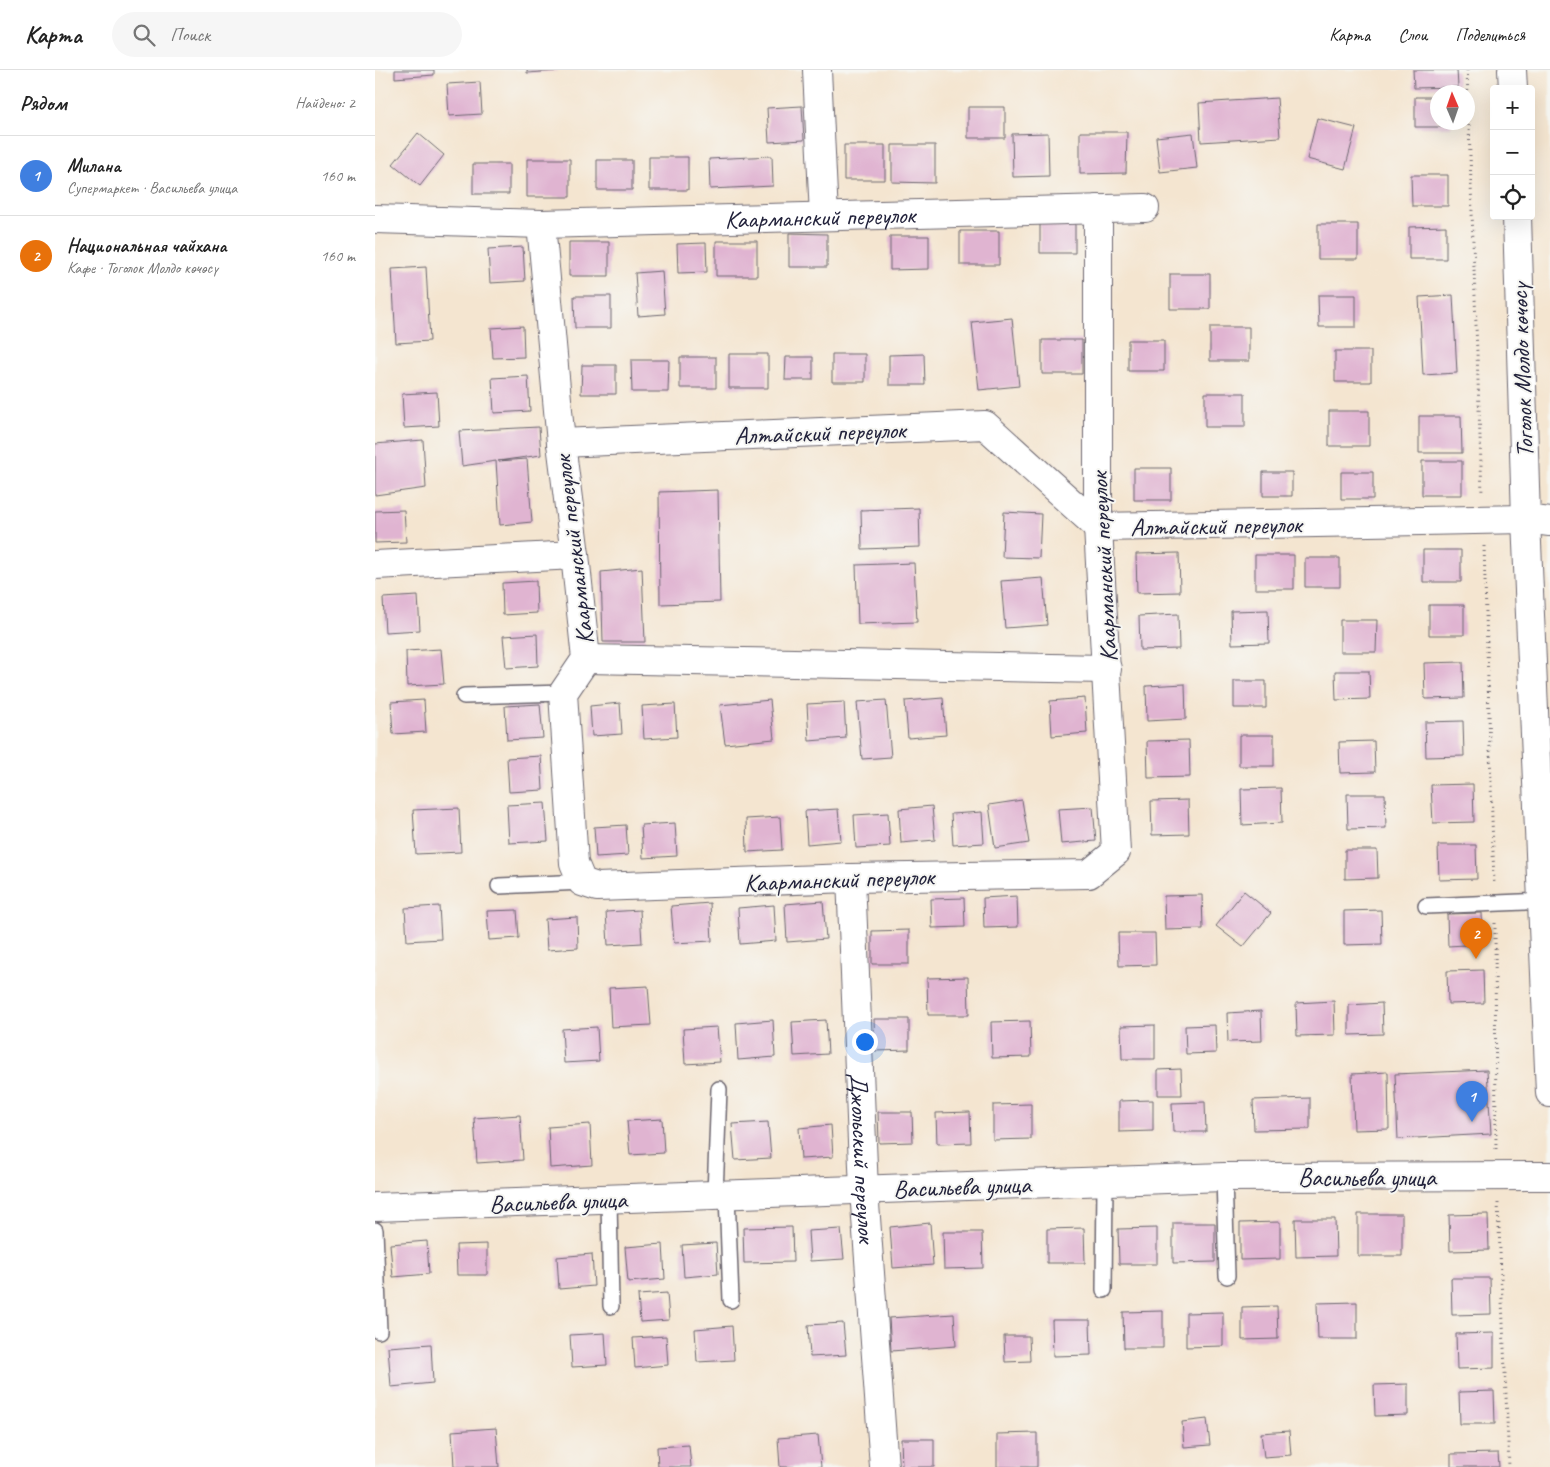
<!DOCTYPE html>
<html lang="ru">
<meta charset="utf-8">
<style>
body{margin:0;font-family:Caveat,sans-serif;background:#f6f6f6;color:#222}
.controls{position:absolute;right:15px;top:15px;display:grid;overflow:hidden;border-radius:5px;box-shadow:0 5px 20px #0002}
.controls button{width:45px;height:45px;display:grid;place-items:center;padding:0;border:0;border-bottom:1px solid #e0e0e0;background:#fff;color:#222;font:25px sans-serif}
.compass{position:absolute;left:1055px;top:15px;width:45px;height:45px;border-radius:50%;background:#fff;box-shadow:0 5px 20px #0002;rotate:358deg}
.you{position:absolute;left:489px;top:971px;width:18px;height:18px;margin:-12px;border:4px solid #fff;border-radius:50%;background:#1a73e8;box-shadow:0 0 0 8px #1a73e833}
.badge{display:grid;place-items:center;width:32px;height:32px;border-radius:50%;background:#db2777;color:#fff;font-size:16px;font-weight:700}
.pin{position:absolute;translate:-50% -41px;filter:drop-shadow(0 1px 2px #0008)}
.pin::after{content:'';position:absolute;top:26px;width:18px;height:15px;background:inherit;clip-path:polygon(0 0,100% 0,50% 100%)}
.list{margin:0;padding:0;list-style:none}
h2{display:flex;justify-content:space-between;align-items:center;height:65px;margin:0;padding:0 20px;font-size:21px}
h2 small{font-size:16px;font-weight:400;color:#767676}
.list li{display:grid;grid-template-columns:32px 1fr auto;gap:15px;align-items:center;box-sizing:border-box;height:80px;padding:0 20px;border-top:1px solid #e0e0e0}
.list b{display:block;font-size:19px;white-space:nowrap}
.list p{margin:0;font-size:16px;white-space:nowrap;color:#767676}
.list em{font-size:16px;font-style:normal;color:#767676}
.icon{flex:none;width:28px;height:28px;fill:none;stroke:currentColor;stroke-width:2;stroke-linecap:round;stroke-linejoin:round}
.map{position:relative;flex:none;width:1175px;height:1397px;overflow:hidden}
header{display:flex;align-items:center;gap:30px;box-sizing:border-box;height:70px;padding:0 25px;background:#fff;border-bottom:1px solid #e0e0e0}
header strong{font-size:24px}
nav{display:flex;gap:28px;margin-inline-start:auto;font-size:18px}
.search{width:350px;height:45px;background:#f6f6f6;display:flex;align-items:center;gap:12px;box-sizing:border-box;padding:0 18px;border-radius:28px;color:#767676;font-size:19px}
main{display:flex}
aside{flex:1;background:#fff}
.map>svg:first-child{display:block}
</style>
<header>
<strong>Карта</strong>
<div class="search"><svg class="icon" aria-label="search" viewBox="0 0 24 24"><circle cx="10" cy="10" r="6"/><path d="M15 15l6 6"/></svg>Поиск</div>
<nav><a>Карта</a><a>Слои</a><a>Поделиться</a></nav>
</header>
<main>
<aside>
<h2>Рядом<small>Найдено: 2</small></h2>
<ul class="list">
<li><span class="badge" style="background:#3f7fe0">1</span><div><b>Милана</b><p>Супермаркет · Васильева улица</p></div><em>160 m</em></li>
<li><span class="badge" style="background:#e8710a">2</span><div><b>Национальная чайхана</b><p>Кафе · Тоголок Молдо көчөсү</p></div><em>160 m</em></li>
</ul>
</aside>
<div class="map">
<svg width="1175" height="1397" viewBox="0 0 1175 1397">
<rect width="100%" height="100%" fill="#f6f6f2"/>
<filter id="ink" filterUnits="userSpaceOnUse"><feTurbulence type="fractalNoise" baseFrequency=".02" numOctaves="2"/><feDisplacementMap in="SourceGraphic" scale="10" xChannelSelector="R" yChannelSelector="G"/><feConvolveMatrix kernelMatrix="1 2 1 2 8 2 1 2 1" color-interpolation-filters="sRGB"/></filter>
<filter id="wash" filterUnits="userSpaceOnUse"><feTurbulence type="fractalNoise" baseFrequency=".0096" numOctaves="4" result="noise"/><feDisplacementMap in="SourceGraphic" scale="20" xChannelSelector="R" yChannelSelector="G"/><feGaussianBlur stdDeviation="1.12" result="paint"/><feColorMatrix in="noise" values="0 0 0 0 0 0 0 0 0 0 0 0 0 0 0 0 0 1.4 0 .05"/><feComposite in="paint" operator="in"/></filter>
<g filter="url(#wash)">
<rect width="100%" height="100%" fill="#f4e5d0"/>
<g id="blocks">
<path fill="#e0b4d1" d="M20,0H59V5L20,8Z
M152,0H183V1L152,3Z
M1038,0H1082L1083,17L1039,18Z
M105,12L107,44L74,46L72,14Z
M1040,27H1062V52H1076V57H1040Z
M902,28L905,67L826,72L824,33Z
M427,36L429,70L394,72L392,38Z
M593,37H630V68H593Z
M942,48L981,58L970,99L932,89Z
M705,62H752L751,103L705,104Z
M43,63L69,85L45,116L18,94Z
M673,63L674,106L638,107L637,64Z
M818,63L822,98L785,102L781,67Z
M469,75H510V110H469Z
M517,75H560V113L517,112Z
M397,86L398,116L335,119L334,89Z
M274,87H313V120H274Z
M152,89H195V127H152Z
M222,90H257V120H222Z
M98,94H134V124H98Z
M1036,105H1073V136H1037Z
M665,153H700V183H665Z
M943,154H983V189H943Z
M1071,156V189H1034V157Z
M585,161H624V195H585Z
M414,163L452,164V197H414Z
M515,166H554V199L515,200Z
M341,171H382V206H341Z
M194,172H234V206H194Z
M331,173L332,202L303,203L302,174Z
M148,177L150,211L115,213L113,179Z
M51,197L55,271L21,273L17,199Z
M287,201L290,244L263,246L260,203Z
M795,204H835V239H795Z
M943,225H981V257H944Z
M1078,225L1082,303L1048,305L1044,227Z
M199,226H236V258H200Z
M637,248L644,316L604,320L597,252Z
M148,256L149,287L118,288L116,258Z
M835,257H874V291H835Z
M667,270H707V304H667Z
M753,270H789V301H753Z
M960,281H996V312H960Z
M354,284H393V318H354Z
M457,284H490V312H457Z
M549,284L550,315H514V285Z
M305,287H341V318H305Z
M411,287H438V310H410Z
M256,290H294L293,322H257Z
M207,295H241V324H206Z
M153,306L155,341L119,343L117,308Z
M62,322L64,356L29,358L27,324Z
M830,323H870V357H830Z
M954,341H994V376H954Z
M1044,346H1086L1087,383H1044Z
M164,357L166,385L123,391L152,389L157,452L125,455L121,391L87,396L84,361Z
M48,370L51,418L0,425V374Z
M1047,391H1087V425H1047Z
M759,398H796V430H759Z
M888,402H917V426H888Z
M966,402H998V429H966Z
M343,420L345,532L285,534L284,422Z
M544,438L545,477L487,479L486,440Z
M29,440L31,472L0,473V441Z
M629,442L666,444L664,488L627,487Z
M1048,480H1086V512H1048Z
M804,483L805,522L762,523L761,484Z
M880,485H919V519H880Z
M930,488H965V517H930Z
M539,493L542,552L483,554L481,495Z
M267,498L270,572H228L226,502Z
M668,508L672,555L630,558L626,511Z
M161,511L162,543L128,545L127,513Z
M43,526L45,560L10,562L8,528Z
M1054,535H1089V565H1054Z
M893,540L894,573L857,574L856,541Z
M803,544L804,579L765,580L764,546Z
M965,550H1002L1001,582H965Z
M162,564L163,596L131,598L128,566Z
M66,579L69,614L32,616L31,581Z
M1088,592L1089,628L1050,629L1049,593Z
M960,601H994L995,629L961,630Z
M859,611H891V638H859Z
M810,614L811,649L772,651L771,616Z
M568,628L571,665L533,668L530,631Z
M710,628L712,663L677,666L675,631Z
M49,630L51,662L18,664L16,632Z
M395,630L399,669L350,674L345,635Z
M511,630L516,687L487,689L482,632Z
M469,632L471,668L434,671L432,634Z
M245,633L247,664L217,666L215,636Z
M165,634L168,668L132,670L130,636Z
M300,634L302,667L269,669L267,636Z
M1088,651L1089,686L1051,687L1050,652Z
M864,665H899V696H864Z
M814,670L815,707L773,708L772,671Z
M999,671L1000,702L965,703L964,672Z
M166,686L168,720L134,722L132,688Z
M1098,714L1099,752L1058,753L1056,715Z
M906,718L907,753L867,755L866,719Z
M972,724H1010L1011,758L973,759Z
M647,730L654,773L620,778L614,735Z
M813,730L814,764L777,765L776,731Z
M170,733L173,771L134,773L132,735Z
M557,736L560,770L526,773L524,739Z
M718,737L721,771L686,774L683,739Z
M84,738L86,782L41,784L38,740Z
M463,739L466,771L432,774L430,741Z
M607,742L609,773L578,775L576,744Z
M513,743L515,776L481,778L479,745Z
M405,747L407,780L372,782L371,749Z
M300,753L302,786L268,788L266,755Z
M251,755L253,785L221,787L219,757Z
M1063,775H1101L1102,809L1064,810Z
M970,780H1002L1003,808L970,809Z
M869,821L896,843L868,877L841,856Z
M827,825L828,859L790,860L789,826Z
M642,826L643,857L609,858L608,828Z
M589,828L590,857L557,858L556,829Z
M448,831L451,869L412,872L410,834Z
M335,833L337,871L299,873L296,836Z
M399,835L401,871L365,874L363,838Z
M64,836L66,869L32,871L30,838Z
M142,840L144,868L114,870L112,841Z
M265,840L267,873L233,875L231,842Z
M1006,840L1007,874L969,875V841Z
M1107,843L1108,874L1073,876L1072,844Z
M202,847L203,878L172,880L170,849Z
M534,860V894H497V861Z
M743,863H780L781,895L744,896Z
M1108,900L1109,933L1073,934L1072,901Z
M593,907L594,945H553L552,908Z
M273,916L276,955L236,957L234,918Z
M959,931L960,965L922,966L921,933Z
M1007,933L1008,964L974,965V935Z
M886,941L887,971L853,972L852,943Z
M499,949H534V980L500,981Z
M398,950L400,987L363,990L361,953Z
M451,950L453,984L419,986L417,952Z
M655,951L656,987L617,988L616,952Z
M780,955V989H747L746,956Z
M840,955L841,983L811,984L810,956Z
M222,957L224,991L189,993L187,959Z
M342,957L345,992L310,994L308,959Z
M806,999L807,1025H783V1000Z
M1112,1000L1116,1064L1023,1069L1020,1004Z
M1013,1002L1014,1059L979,1060L977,1004Z
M935,1028V1059L879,1060L878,1030Z
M778,1030V1061L744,1062V1031Z
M830,1032L831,1062H798L797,1033Z
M656,1034V1069L618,1070V1035Z
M503,1042H537L538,1072L504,1073Z
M595,1042L596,1073L562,1074L561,1043Z
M145,1045L148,1090L102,1093L99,1048Z
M287,1049L289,1083L255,1085L252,1051Z
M393,1052L396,1088L360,1090L357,1054Z
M215,1054L217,1095L175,1098L173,1057Z
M456,1055L458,1087L426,1089L424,1058Z
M983,1144H1027V1186H983Z
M1113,1144L1114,1180L1075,1181L1074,1145Z
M920,1149H960L961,1186L921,1187Z
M905,1152V1189L865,1190V1153Z
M555,1153L558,1195L518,1198L515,1157Z
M798,1153H840V1192L798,1193Z
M417,1157L418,1192L369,1193L368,1158Z
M709,1158L710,1193H672V1159Z
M782,1158V1194H744L743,1159Z
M466,1159L469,1189L435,1191L433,1161Z
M568,1162H607L608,1198L569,1199Z
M52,1171L54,1204L18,1207L15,1174Z
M341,1173L343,1204L309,1207L307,1175Z
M112,1174V1205H82L81,1175Z
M288,1174L290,1209L253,1212L250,1177Z
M217,1184L219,1216L184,1219L182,1187Z
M1076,1208H1115L1116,1244L1077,1245Z
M292,1223L294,1250L265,1252L263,1225Z
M982,1232V1269H943L942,1233Z
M902,1236L903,1269L867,1270V1237Z
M788,1241V1278H749L748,1242Z
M848,1242V1276L811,1277V1243Z
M579,1244L581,1276L516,1281L514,1248Z
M677,1250H715L716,1285L678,1286Z
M468,1253L471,1285L435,1287L433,1255Z
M357,1256L359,1290L322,1292L320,1259Z
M230,1263L232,1295L197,1297L195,1265Z
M1119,1263V1298L1082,1299L1081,1264Z
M291,1266L293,1295L260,1298L258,1268Z
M629,1266H654L655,1291L630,1292Z
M56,1274L58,1313L16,1317L13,1277Z
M1033,1314V1345L1000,1346L999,1315Z
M1119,1321L1120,1354H1085L1084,1322Z
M832,1349L835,1375L809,1377L807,1352Z
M121,1358L124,1397H79L77,1361Z
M914,1361L916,1385L889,1387L886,1363Z
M662,1363V1397H622V1364Z
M443,1365L446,1397H405L403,1368Z
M526,1369H559V1397H527Z
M314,1375L316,1397H283L282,1377Z
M1123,1383L1124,1397H1076V1384Z"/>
</g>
</g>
<g filter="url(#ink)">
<use href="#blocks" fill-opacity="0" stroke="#6c666f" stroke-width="1"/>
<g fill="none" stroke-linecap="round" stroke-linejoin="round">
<defs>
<path id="service" d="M89,626L188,623
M124,816L207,812
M1051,836L1172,831
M849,1107L852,1206
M340,1125L344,1019
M352,1125L356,1230
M234,1129L236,1236
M0,1160L4,1261
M729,1220L730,1111"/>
<g id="minor">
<path d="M442,0L449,146"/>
<path id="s1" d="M0,149L166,154L770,138"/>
<path d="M166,154L186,373L200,485L211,589L188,623L199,793L207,812L222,817L476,808L714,804L741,782L723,457V139"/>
<path d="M186,373L610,355L723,457L1151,449L1175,452"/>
<path d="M0,495L200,485"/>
<path d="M211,589L732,599"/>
<path id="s2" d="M476,808L489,1120L509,1397"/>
<path d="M0,1137L849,1107L1175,1106"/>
</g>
<path id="secondary" d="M1137,0L1138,19
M1142,146L1151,449L1175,1023"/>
</defs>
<use href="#service" stroke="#6c666f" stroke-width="18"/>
<use href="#minor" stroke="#6c666f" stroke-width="30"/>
<use href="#secondary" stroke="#6c666f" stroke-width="30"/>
<path stroke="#6c666f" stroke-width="3" stroke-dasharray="1 4" stroke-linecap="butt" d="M1092,0L1107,424
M1109,476L1119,814
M1120,853L1121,1082
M1123,1133L1134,1397"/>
<use href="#service" stroke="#fff" stroke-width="15"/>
<use href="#minor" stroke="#fff" stroke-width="28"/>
<use href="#secondary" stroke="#fff" stroke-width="28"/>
</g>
</g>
<g text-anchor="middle" stroke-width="4" stroke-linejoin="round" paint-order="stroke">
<g font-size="25" fill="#22223b" stroke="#f6f6f2">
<text dy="9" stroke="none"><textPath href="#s1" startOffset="445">Каарманский переулок</textPath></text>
<text transform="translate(1146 300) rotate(-92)" y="9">Тоголок Молдо көчөсү</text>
<text transform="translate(445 362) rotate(-2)" y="9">Алтайский переулок</text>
<text transform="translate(841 455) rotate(-1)" y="9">Алтайский переулок</text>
<text transform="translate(198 480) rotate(-97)" y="9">Каарманский переулок</text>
<text transform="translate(728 497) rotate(-93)" y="9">Каарманский переулок</text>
<text transform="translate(464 809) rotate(-2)" y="9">Каарманский переулок</text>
<text dy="9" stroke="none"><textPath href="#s2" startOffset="280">Джольский переулок</textPath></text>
<text x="992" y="1116">Васильева улица</text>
<text transform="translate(587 1116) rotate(-2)" y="9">Васильева улица</text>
<text transform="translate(183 1131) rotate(-2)" y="9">Васильева улица</text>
</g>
</g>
</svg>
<div class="controls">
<button>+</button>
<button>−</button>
<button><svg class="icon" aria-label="locate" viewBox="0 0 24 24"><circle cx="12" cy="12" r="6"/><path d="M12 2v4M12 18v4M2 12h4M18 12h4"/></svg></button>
</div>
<svg class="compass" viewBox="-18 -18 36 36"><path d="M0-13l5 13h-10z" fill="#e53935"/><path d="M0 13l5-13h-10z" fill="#767676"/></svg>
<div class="you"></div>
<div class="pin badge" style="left:1097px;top:1052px;background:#3f7fe0">1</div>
<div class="pin badge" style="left:1101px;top:889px;background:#e8710a">2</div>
</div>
</main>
